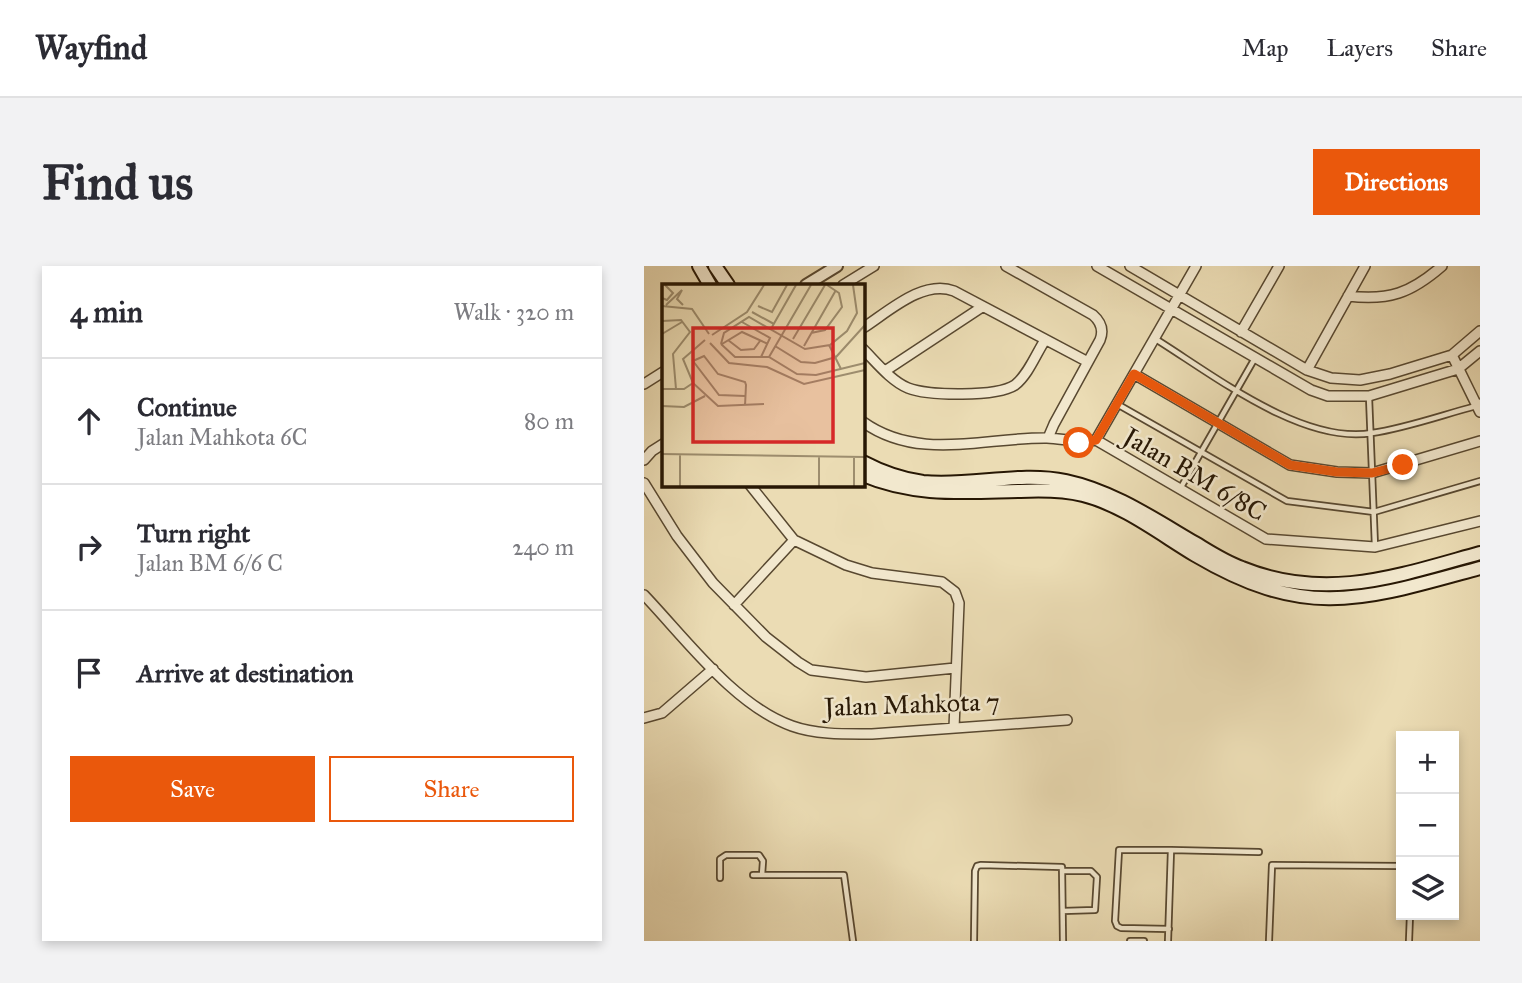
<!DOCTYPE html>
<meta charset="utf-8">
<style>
body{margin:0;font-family:"IM FELL Great Primer",serif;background:#f2f2f3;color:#2b2b33}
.controls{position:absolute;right:21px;bottom:21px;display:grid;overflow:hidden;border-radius:0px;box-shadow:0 4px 10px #0003}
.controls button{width:63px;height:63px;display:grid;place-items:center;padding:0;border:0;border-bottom:2px solid #e1e1e2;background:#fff;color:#2b2b33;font:35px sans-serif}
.stop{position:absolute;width:21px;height:21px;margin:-16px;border:5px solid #ea580c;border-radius:50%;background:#fff}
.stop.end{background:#ea580c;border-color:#fff;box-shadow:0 2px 7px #0008}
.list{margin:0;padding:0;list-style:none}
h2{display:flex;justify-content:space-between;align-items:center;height:91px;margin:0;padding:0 28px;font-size:30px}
h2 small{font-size:23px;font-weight:400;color:#7c7c81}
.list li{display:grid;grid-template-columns:46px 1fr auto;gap:21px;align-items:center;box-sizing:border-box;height:126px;padding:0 28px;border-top:2px solid #e1e1e2}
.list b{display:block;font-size:26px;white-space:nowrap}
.list p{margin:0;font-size:23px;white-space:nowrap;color:#7c7c81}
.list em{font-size:23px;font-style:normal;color:#7c7c81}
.actions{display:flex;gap:14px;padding:21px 28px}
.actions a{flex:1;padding:16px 0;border:2px solid #ea580c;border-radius:0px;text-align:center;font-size:24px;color:#ea580c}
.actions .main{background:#ea580c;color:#fff}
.icon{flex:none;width:38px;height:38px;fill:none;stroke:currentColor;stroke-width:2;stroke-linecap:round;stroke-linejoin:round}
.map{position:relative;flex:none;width:836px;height:675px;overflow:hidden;border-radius:0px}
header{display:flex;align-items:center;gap:42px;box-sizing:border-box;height:98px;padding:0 35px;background:#fff;border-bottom:2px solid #e1e1e2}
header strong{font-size:33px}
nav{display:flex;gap:38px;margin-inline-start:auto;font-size:24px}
.intro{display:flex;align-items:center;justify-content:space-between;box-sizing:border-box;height:168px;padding:0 42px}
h1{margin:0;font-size:49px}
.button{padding:18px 32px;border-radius:0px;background:#ea580c;color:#fff;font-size:24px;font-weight:700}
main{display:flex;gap:42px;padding:0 42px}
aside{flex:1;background:#fff;border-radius:0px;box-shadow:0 4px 10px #0003}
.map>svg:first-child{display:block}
</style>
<header>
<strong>Wayfind</strong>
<nav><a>Map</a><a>Layers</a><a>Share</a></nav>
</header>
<div class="intro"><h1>Find us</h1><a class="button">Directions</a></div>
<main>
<aside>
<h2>4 min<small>Walk · 320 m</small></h2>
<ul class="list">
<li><svg class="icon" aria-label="ahead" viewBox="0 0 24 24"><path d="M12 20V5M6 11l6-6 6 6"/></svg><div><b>Continue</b><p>Jalan Mahkota 6C</p></div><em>80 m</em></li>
<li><svg class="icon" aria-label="right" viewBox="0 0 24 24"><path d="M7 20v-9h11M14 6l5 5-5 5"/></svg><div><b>Turn right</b><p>Jalan BM 6/6 C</p></div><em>240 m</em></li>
<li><svg class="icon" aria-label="arrive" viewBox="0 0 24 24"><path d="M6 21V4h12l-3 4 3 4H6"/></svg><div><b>Arrive at destination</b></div></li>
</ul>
<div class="actions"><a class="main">Save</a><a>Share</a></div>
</aside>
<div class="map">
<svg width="836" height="675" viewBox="0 0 836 675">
<rect width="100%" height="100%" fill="#ebdcb4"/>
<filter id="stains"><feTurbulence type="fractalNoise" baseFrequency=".00286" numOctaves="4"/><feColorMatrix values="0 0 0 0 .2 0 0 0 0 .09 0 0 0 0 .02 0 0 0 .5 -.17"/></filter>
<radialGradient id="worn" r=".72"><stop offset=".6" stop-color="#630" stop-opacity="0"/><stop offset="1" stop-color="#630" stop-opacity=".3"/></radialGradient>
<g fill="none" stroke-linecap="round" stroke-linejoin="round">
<defs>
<path id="service" d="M510,72C568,108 658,179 728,167C762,162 798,149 832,140L836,136
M725,131L731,280
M473,138L643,235L730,246L836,215
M536,223L611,92
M109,609H200L209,675
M76,612V593L82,589H115L119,595L118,609
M419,645L451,644L453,611L447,605H420
M525,663L477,662L473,660L471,655L475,584H527
M330,675L331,605L333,600L337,599L418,601L419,675
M486,675H500
M524,675L527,584L615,586
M625,675L628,599L757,600
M765,675L766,649"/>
<path id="minor" d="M362,0L449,49C457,56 460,64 456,74L410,158L404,172
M453,0L667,124L684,130H725L814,103L836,85
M486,0L663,104L687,112L716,114L746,108L808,89L836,65
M199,19L230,0
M704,30C745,35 767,27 798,0
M219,62C244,46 279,13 310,25L444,96
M597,66L635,0
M219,83C232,96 247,115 264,122C284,130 353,131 371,119C384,109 392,88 401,74
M808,89L836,146
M663,104L721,0
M241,105L338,41
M490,108L646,199L693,206L728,207L836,175
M0,118L19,106
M219,156C275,196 341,171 403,172C421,173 433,177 452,174
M452,174L622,273L731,281L836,255
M452,174L552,0
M0,194L8,185L19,178
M0,217L33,270L69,317L122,371L154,396L167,404L222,411L311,402
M106,219L150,274L202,299L228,307L298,316L311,326L315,337L310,462
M0,329C41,372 91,440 148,460C173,469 202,468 228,468L423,454
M90,339L150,274
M0,452L18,447L69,403"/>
<path id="tertiary" d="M162,19L193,0"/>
<path id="secondary" d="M55,0L66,19
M71,0L84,19
M219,196C238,206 258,213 279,216C326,221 375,205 422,215C469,225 510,253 551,277C566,286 581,296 598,302C682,336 753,310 836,287
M219,209C271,231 321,226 376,225C397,224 419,224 439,229C479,239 516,268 551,289C663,355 719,334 836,302"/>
</defs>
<use href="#service" stroke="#584830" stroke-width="8"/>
<use href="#minor" stroke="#584830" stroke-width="12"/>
<use href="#tertiary" stroke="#584830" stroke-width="14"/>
<use href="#secondary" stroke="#271704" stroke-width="16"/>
<use href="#service" stroke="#f2e8ce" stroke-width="4.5"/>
<use href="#minor" stroke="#f2e8ce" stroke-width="9"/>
<use href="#tertiary" stroke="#f2e8ce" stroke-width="10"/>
<use href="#secondary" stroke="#f2e8ce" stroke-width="12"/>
</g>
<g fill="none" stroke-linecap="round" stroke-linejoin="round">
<path stroke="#ea580c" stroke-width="9" d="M435,177L452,174L490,108L646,199L693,206L728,207L759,199"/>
</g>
<g text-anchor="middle" stroke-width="5" stroke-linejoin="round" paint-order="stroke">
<g font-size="26" fill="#271704" stroke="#f2e8ce">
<text transform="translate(551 208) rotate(30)" y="9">Jalan BM 6/8C</text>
<text transform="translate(268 438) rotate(-2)" y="9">Jalan Mahkota 7</text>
</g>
</g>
<g transform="translate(18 18)">
<rect width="203" height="203" fill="#ebdcb4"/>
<path fill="none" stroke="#9d8d6e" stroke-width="2" d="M0,14L5,16L11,9L3,1M4,21L20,6L15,15L21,21M0,22L30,25L47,50M96,22L110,28L125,1M90,28L112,40M0,37L19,36L28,48L11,70L14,105M80,38L108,54L99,73M110,43L134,1M149,49L163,46L180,23L177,9L165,1M0,50L20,38M50,51L85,28L102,1M131,55L163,1M43,56L21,75L31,99L56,122L102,120M66,56L79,66L92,65L98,57M48,59L67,79L105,83L142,100L203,86M59,60L62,49L87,33L143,65L168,61L185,47L195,29L191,1M59,60L73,73H107L135,90L154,91L203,79M60,60L80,48L106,60M167,61L179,85M113,62L139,78L153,79L174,73L203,41M142,62L174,6M107,73L149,1M0,105H22L31,99M0,122L22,123L43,112M83,122L84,101L83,98L56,90L42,72L31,77L57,111L83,112M0,170L203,173M18,170V202M157,172V202M192,173V202"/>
<path fill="#d62828" fill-opacity="0.15" stroke="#d62828" stroke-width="3.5" d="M31,44H171V158H31Z"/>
<rect width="203" height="203" fill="none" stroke="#271704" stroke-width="3.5"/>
</g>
<rect width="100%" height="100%" filter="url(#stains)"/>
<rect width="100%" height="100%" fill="url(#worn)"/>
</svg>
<div class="controls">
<button>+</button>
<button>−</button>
<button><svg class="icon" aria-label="layers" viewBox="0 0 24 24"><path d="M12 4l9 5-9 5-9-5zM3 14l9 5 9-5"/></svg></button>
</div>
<div class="stop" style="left:435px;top:177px"></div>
<div class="stop end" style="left:759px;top:199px"></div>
</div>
</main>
